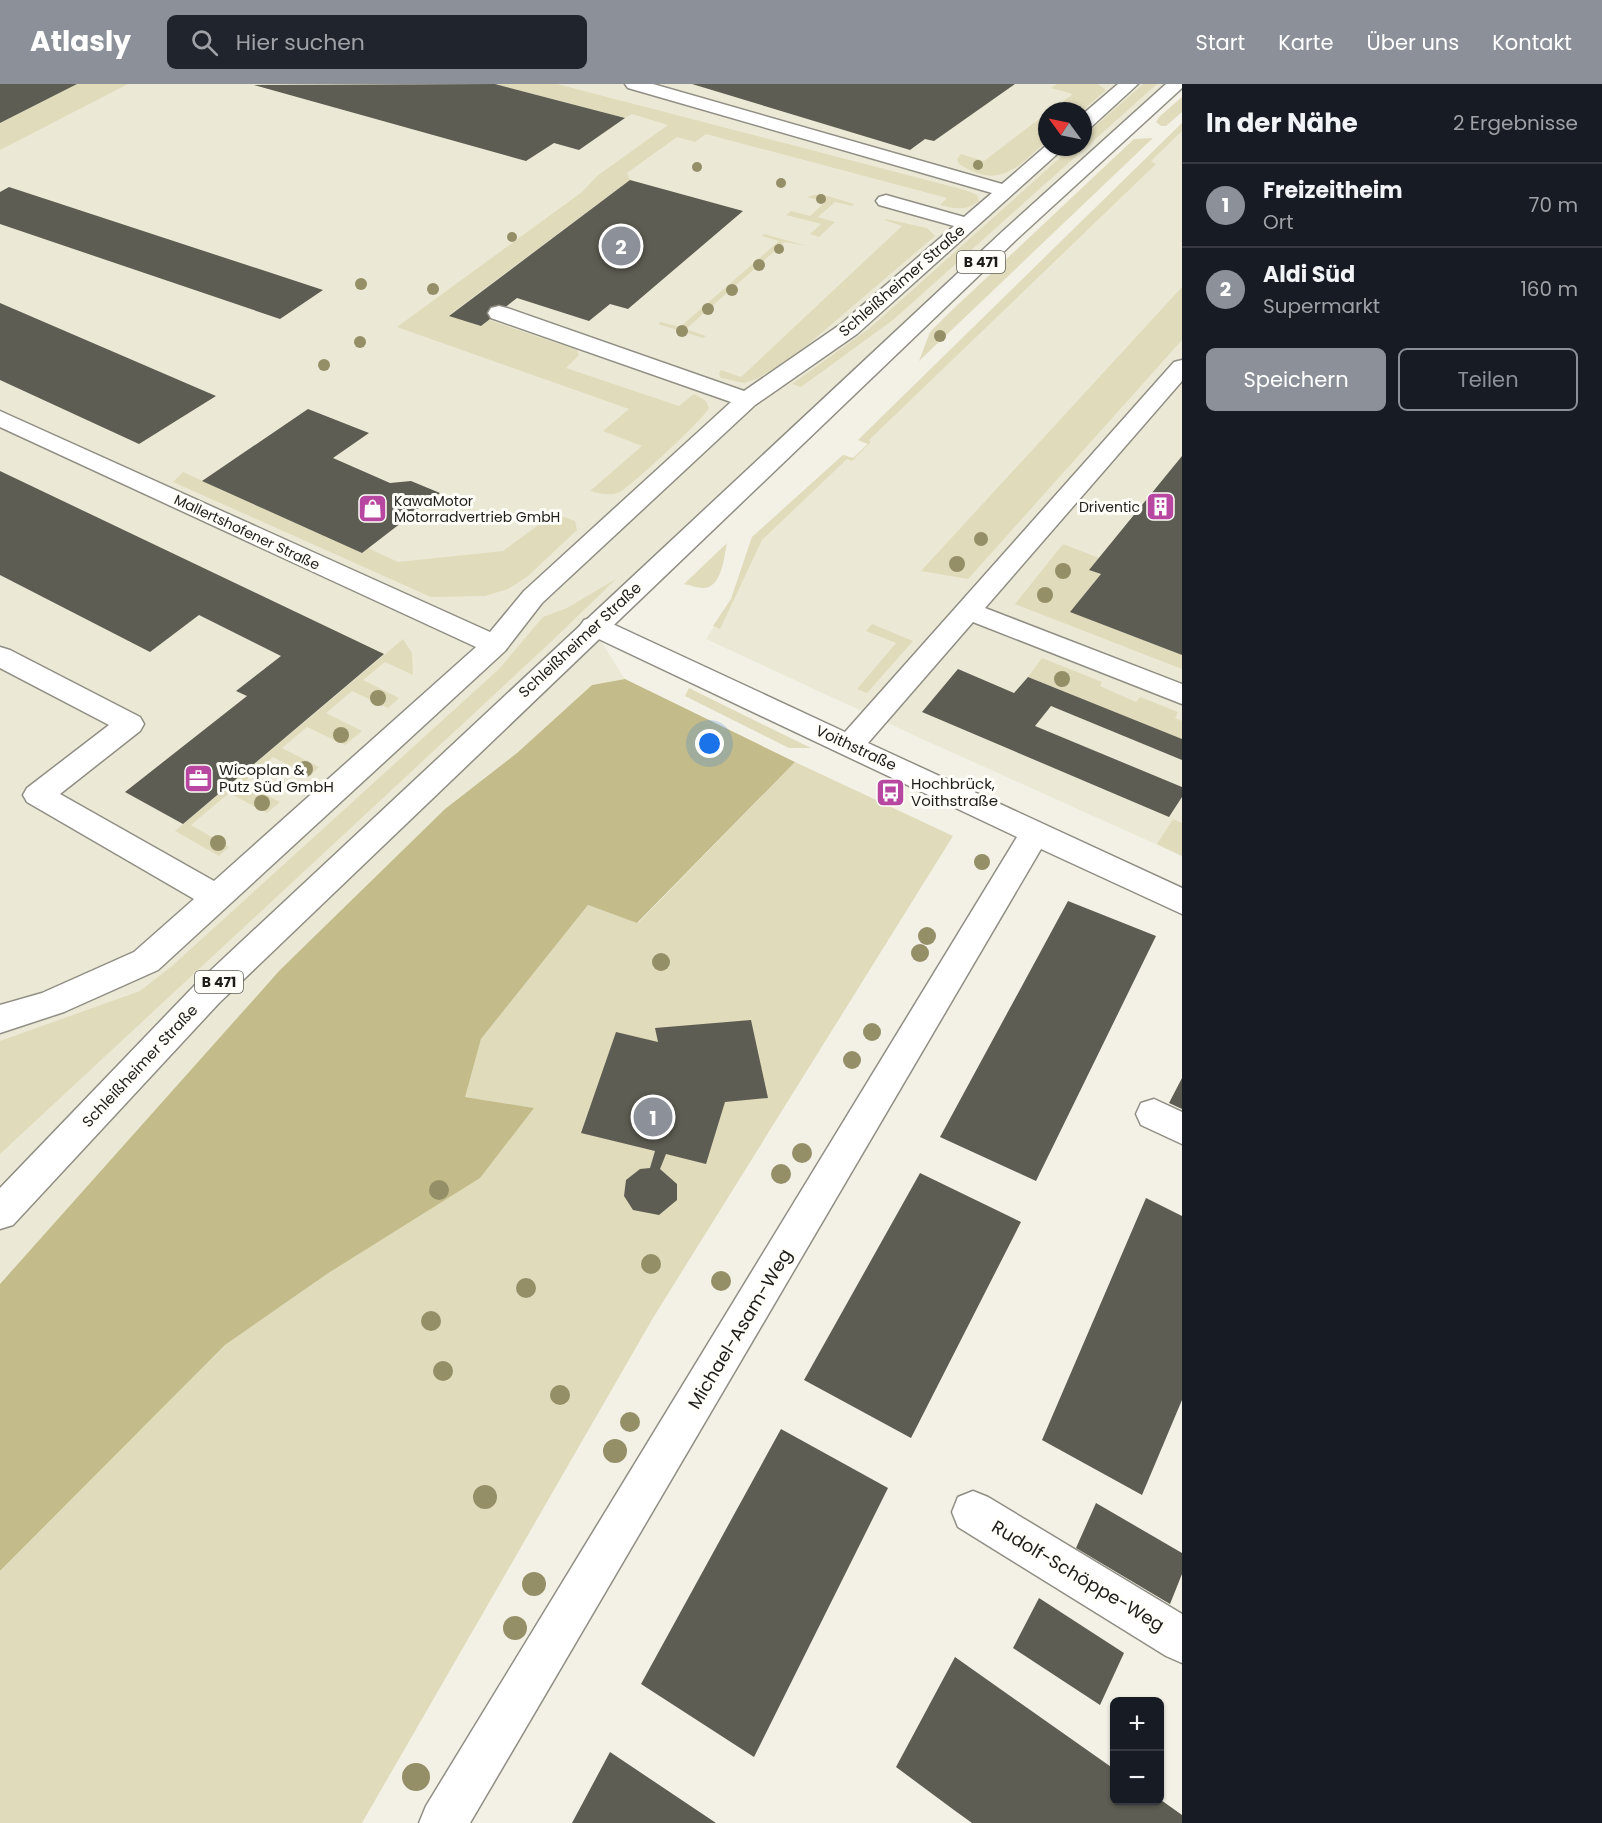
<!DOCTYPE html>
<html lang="de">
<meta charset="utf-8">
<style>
body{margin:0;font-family:Poppins,sans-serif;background:#20242c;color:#f1f3f6}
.controls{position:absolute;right:18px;bottom:18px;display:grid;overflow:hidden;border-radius:9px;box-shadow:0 2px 4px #0004}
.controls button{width:54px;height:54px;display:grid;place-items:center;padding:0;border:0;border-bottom:2px solid #363941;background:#171b24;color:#f1f3f6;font:30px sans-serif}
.compass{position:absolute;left:1038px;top:18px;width:54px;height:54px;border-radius:50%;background:#171b24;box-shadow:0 2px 4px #0004;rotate:303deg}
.you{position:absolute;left:710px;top:660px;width:21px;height:21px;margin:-15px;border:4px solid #fff;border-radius:50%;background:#1a73e8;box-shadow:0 0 0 9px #1a73e833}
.badge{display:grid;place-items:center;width:39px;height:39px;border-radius:50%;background:#8c9099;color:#fff;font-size:20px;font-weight:700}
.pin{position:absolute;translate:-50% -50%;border:3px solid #fff;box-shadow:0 2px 6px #0006}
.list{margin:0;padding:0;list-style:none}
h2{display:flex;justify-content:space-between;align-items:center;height:78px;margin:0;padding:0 24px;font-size:26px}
h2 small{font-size:20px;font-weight:400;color:#9ea1a6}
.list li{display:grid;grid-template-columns:39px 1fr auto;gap:18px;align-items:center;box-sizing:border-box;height:84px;padding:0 24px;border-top:2px solid #363941}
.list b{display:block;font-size:22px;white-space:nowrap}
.list p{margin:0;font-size:20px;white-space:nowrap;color:#9ea1a6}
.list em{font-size:20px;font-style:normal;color:#9ea1a6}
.actions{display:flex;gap:12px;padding:18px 24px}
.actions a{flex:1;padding:14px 0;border:2px solid #8c9099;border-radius:9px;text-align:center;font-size:21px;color:#8c9099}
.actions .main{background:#8c9099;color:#fff}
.icon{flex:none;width:33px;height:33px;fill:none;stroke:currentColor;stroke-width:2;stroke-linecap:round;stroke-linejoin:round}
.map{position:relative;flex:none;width:1182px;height:1739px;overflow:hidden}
header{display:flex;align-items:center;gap:36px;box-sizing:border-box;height:84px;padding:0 30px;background:#8c9099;color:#fff}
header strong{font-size:28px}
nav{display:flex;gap:33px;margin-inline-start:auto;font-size:21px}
.search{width:420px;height:54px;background:#20242c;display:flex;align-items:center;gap:15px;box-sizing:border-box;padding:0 21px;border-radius:9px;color:#9ea1a6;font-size:22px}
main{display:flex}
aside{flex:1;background:#171b24}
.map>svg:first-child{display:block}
</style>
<header>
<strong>Atlasly</strong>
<div class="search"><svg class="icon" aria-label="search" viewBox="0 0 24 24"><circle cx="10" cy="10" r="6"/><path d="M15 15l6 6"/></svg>Hier suchen</div>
<nav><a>Start</a><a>Karte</a><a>Über uns</a><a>Kontakt</a></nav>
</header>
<main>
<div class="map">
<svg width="1182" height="1739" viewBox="0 0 1182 1739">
<rect width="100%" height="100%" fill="#f3f1e6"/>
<path fill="#ebe9d5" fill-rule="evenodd" d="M0,0H1177L592,543L625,595L592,601L517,669L445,725L280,887L0,1200ZM1047,27H1083V63H1047Z
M1182,39V772L920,654L706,555L731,515L752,453L843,371L853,374L868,360L858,356Z"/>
<path fill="#e0dbbb" d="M77,0H128L0,66V39Z
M495,0H557L965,106L977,111L979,117C966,127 955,125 940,121L947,114L706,50L695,58L677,53L627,89L630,96L449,231L481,242L489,236L577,266L579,271L566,284L679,322L694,310L706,317L709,324C705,334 626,407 618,409C609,412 599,409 590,407L642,362L603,347L629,325L397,243L582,108L597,92L668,41L632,30L625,34Z
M1057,0H1098L1106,6L1082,27H1050L1073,10L1051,4Z
M1143,0H1157L893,236L801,303L792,300L870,244L1072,63H1083V53Z
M1182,13V28L1166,42H1161L1156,38L1159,33Z
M1047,29V57C1016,84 1000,106 959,80L957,75L961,70L984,77Z
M1182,39V47L1151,77L1156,80L869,356L871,358L852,377L847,375L762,456L720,545L713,542L731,515L752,453L843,371L853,374L868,360L858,356Z
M1153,54L919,277L930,248L949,229L1134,55Z
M814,111H824L854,120L852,122L835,118L818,133L835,138L819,153L810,150L821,140L786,131L791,127L810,132L825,118L807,113Z
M886,135L927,144L935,152L791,275L756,295L744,299L721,294L719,290L721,286L741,293L902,142L884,136Z
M764,150L807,162L785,158L686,245L706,252L703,254L658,240L661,238L680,243L779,157L762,152Z
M1182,203V256L968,495L921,487Z
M183,388L362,469L368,464L398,478L503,467L548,434L558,431L575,437L577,446L527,493L508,505L485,512L431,513L173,398Z
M727,459C724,473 722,504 703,504C697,504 690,501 684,500Z
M1063,460L1099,474L1090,486L1101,490L1071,528L1182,571V585L1015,520Z
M616,495L554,555L0,1070V957L140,907L172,882L499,585L543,533L567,524Z
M872,540L913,557L867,609L857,605L896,559L866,547Z
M403,555L412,569L413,591L385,578L363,596L399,614L388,624L352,607L326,629L362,647L345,661L307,643L282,664L319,683L310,692L273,673L243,699L280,718L267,729L229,709L191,741L229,763L219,772L175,747Z
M1042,574L1102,598L1100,602L1136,618L1140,613L1178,628L1175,634L1182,637V655L1028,593Z
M689,604L811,664H789L685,612Z
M795,678L953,752L653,1234L362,1739H0V1487L225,1261L330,1188L533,1024L464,1013L481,955L588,821L638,839Z
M1173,735L1182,739V772L1157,760Z"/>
<path fill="#c3bc8a" d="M625,595L795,678L637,839L588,821L481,955L465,1013L534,1024L480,1094L330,1188L225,1261L0,1487V1200L280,886L445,725L517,669L592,601Z"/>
<path fill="#5e5d53" d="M0,0H77L0,39Z
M495,0L625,34L579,66L554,59L526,77L254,1Z
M692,0H1015L934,57L925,55L910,66Z
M630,96L743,127L628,225L610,220L589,237L517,214L481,242L449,232Z
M9,103L323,206L280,235L0,140V108Z
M0,219L216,312L139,360L0,296Z
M308,325L369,349L333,374L390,399L411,397L440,409L362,469L202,397Z
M1182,372V571L1070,528L1101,490L1089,486Z
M0,387L384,570L183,740L125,708L247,612L236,607L281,572L199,531L150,568L0,491Z
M958,585L1014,609L1028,593L1182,655V676L1051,622L1035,642L1182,703V713L1169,733L922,628Z
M1068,817L1156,852L1036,1097L940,1053Z
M751,936L768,1014L725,1018L706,1080L666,1070L660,1085L677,1100V1116L659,1131L633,1126L624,1112L626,1096L640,1085L650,1084L655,1067L581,1049L616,948L658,958L655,944Z
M1182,994V1025L1169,1019Z
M920,1089L1021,1138L911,1354L804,1296Z
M1146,1114L1182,1132V1316L1142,1411L1042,1356Z
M781,1345L888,1404L754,1673L641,1600Z
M1096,1419L1182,1469V1490L1170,1520L1076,1464Z
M1039,1514L1124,1569L1100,1621L1013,1564Z
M955,1573L1114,1685V1716H1161L1182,1731V1739H972L954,1726L896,1683Z
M610,1668L716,1739H572Z"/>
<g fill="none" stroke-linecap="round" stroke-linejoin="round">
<defs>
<path id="minor" d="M625,0H653L1002,100L1047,61V63H1065L857,250L755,321L542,519L505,567L158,886L64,928L0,949V921L42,909L134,868L194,815L27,718L23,711L27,704L109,641L0,584V563L10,566L140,633L144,640L140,647L60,710L214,797L476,563L0,343V327L490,548L524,507L731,318L491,234L488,229L491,224L499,222L507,224L744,307L841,240L954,142L879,121L876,117L879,113L886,111L964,133L992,109L628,4Z
M1118,0H1138L1090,44L1083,46V30Z
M1182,276V297L985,524L1182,600V620L973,538L868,659L1182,804V830L1041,765L470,1739H419L426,1722L1017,753L584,548L580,542L584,536L594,533L604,536L845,648L1174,278Z
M1154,1015L1182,1028V1060L1141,1041L1136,1030L1141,1019Z
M973,1407L988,1413L1182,1530V1579L1166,1572L958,1443L952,1428L958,1413Z"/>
<path id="major" d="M1166,0H1182V4L1017,155L219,919L13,1141L0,1145V1104L195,901L1003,147Z"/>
</defs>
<use href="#minor" stroke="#908e84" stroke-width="3"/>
<use href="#major" stroke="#908e84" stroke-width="3"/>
<use href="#minor" fill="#fff" fill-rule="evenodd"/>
<use href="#major" fill="#fff" fill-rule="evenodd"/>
</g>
<g fill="#958f68">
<circle cx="978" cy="81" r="5"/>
<circle cx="697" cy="83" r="5"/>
<circle cx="781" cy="99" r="5"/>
<circle cx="821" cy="115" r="5"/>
<circle cx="512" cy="153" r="5"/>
<circle cx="779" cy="165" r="5"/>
<circle cx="759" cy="181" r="6"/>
<circle cx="361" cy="200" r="6"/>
<circle cx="433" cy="205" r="6"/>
<circle cx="732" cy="206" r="6"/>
<circle cx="708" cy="225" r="6"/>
<circle cx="682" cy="247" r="6"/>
<circle cx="940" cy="252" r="6"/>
<circle cx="360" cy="258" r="6"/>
<circle cx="324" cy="281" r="6"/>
<circle cx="981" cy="455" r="7"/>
<circle cx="957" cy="480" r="8"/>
<circle cx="1063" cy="487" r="8"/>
<circle cx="1045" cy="511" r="8"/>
<circle cx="1062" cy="595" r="8"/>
<circle cx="378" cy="614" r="8"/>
<circle cx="341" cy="651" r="8"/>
<circle cx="305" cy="685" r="8"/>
<circle cx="262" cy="719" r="8"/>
<circle cx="218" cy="759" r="8"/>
<circle cx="982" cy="778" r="8"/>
<circle cx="927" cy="852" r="9"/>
<circle cx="920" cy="869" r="9"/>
<circle cx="661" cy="878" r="9"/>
<circle cx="872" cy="948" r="9"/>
<circle cx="852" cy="976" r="9"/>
<circle cx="802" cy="1069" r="10"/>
<circle cx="781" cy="1090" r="10"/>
<circle cx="439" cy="1106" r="10"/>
<circle cx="651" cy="1180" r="10"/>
<circle cx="721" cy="1197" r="10"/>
<circle cx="526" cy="1204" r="10"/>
<circle cx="431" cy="1237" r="10"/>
<circle cx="443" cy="1287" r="10"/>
<circle cx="560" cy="1311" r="10"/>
<circle cx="630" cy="1338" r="10"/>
<circle cx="615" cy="1367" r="12"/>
<circle cx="485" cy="1413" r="12"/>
<circle cx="534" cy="1500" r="12"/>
<circle cx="515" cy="1544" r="12"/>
<circle cx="416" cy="1693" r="14"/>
</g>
<defs>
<symbol id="building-square" viewBox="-11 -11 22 22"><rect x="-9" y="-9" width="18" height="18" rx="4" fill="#b847a2" stroke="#fffef9"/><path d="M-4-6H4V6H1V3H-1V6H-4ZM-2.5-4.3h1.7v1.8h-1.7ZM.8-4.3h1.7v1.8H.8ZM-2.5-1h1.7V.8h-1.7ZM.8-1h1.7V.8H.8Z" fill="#fff"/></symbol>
<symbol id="shop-square" viewBox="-11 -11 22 22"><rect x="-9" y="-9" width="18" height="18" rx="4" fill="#b847a2" stroke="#fffef9"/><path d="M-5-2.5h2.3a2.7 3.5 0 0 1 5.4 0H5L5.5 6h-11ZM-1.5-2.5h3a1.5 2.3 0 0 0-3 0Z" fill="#fff"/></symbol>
<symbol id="office-square" viewBox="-11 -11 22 22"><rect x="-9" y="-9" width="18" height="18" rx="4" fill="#b847a2" stroke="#fffef9"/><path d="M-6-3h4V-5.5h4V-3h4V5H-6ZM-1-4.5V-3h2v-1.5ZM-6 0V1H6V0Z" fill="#fff"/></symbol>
<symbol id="bus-square" viewBox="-11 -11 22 22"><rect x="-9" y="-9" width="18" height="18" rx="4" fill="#b847a2" stroke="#fffef9"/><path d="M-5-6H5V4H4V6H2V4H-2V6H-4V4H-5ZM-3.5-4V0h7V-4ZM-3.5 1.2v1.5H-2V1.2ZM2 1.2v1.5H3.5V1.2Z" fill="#fff"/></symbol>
</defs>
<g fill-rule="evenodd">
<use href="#building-square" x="1144" y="406" width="33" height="33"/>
<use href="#shop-square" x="356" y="408" width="33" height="33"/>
<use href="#office-square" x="182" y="678" width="33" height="33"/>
<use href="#bus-square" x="874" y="692" width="33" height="33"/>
</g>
<g text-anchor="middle" stroke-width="6" stroke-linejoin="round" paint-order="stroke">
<g fill="#fffef9" stroke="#62605c" stroke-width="1.5">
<rect x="957" y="167" width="48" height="22" rx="4.5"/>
<rect x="195" y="887" width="48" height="22" rx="4.5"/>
</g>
<g font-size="14" font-weight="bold" fill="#1e1d19">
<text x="981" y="183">B 471</text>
<text x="219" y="903">B 471</text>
</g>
<g font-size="14" fill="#1e1d19" stroke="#fffef9" text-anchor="start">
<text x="394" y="422">KawaMotor<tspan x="394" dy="16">Motorradvertrieb GmbH</tspan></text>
<text x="1140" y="428" text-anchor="end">Driventic</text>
</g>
<g font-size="14" fill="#1e1d19" stroke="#fffef9">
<text transform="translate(247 448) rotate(25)" y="5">Mallertshofener Straße</text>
</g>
<g font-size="15" fill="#1e1d19" stroke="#fffef9">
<text transform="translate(902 197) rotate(-41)" y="5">Schleißheimer Straße</text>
<text transform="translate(580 556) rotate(-43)" y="5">Schleißheimer Straße</text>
<text transform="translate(856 664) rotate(25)" y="5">Voithstraße</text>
<text transform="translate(140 982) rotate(-47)" y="5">Schleißheimer Straße</text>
</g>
<g font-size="15" fill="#1e1d19" stroke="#fffef9" text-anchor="start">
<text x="219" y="691">Wicoplan &amp;<tspan x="219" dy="17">Putz Süd GmbH</tspan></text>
<text x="911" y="705">Hochbrück,<tspan x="911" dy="17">Voithstraße</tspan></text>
</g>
<g font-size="18" fill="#1e1d19" stroke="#fffef9">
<text transform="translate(740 1245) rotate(-59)" y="6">Michael-Asam-Weg</text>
<text transform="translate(1078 1492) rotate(31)" y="6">Rudolf-Schöppe-Weg</text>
</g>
</g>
</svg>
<div class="controls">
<button>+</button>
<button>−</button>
</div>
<svg class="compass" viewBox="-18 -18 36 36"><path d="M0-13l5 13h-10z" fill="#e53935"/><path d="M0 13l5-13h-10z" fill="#9ea1a6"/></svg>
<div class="you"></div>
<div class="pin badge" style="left:653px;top:1033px">1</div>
<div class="pin badge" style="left:621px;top:162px">2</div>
</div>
<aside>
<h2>In der Nähe<small>2 Ergebnisse</small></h2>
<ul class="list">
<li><span class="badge">1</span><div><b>Freizeitheim</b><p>Ort</p></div><em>70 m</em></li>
<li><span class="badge">2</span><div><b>Aldi Süd</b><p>Supermarkt</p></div><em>160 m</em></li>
</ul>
<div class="actions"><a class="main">Speichern</a><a>Teilen</a></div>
</aside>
</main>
